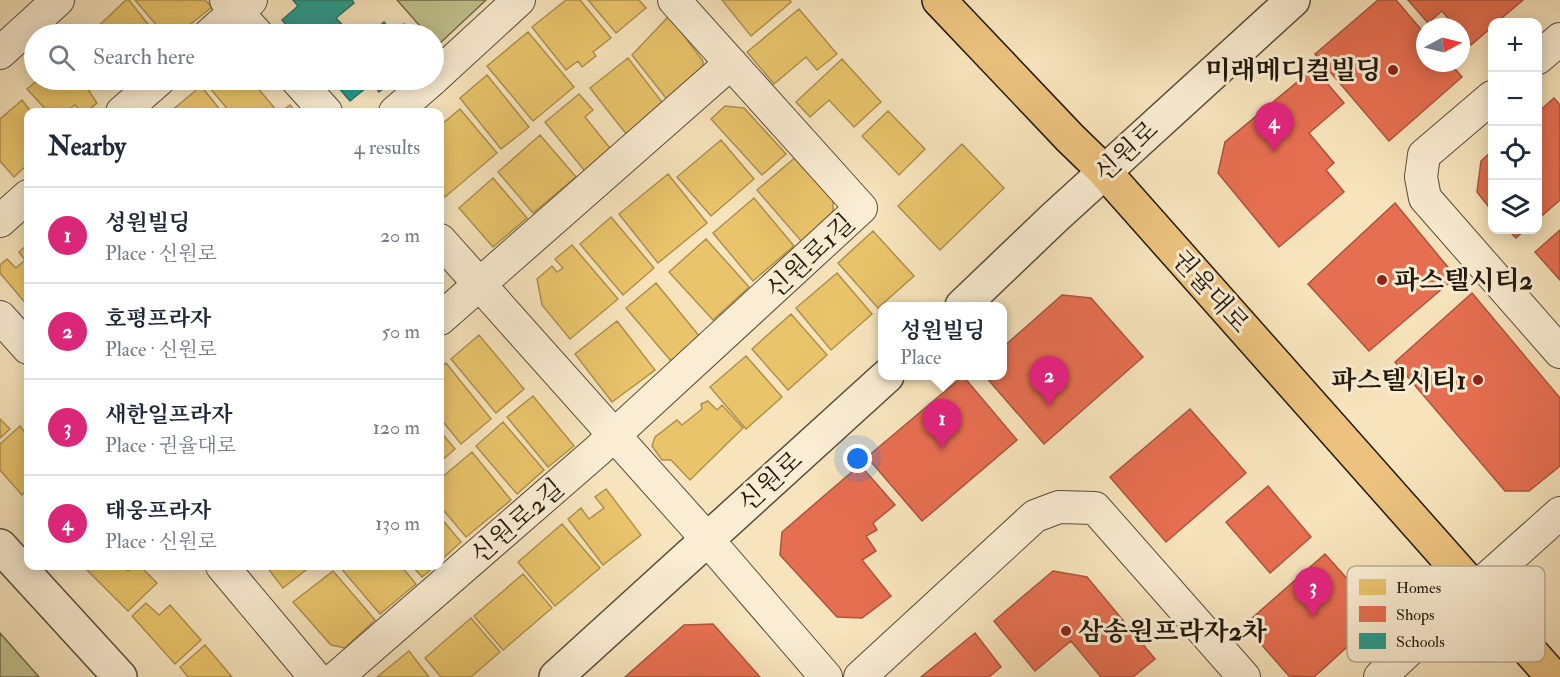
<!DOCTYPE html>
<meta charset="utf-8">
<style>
body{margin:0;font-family:"IM FELL Double Pica","Noto Serif KR",serif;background:#f6f6f7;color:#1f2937}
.controls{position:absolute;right:18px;top:18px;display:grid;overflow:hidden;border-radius:12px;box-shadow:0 3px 15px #0003}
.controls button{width:54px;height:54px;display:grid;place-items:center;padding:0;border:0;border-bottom:2px solid #e0e1e3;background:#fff;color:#1f2937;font:30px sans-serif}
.compass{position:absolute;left:1416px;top:18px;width:54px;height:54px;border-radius:50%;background:#fff;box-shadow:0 3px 15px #0003;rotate:83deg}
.you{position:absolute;left:858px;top:459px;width:21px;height:21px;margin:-15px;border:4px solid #fff;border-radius:50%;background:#1a73e8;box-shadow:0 0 0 9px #1a73e833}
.badge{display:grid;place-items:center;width:39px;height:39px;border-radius:50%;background:#db2777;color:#fff;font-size:20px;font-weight:700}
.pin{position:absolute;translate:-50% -50px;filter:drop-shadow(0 2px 3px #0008)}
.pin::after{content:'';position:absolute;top:32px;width:21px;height:18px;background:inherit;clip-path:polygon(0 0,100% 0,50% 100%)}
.popup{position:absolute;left:878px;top:302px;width:129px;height:78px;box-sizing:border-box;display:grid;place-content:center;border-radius:12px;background:#fff;filter:drop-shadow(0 2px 4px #0005);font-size:20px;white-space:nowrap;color:#747a83}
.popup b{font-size:22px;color:#1f2937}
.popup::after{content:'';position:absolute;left:50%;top:100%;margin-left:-12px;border:12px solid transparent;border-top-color:#fff}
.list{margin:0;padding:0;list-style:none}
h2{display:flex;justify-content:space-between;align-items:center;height:78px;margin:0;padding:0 24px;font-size:26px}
h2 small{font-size:20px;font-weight:400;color:#747a83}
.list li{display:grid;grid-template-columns:39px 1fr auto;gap:18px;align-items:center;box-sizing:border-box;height:96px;padding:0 24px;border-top:2px solid #e0e1e3}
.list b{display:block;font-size:22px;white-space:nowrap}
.list p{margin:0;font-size:20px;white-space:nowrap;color:#747a83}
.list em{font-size:20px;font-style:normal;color:#747a83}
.icon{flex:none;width:33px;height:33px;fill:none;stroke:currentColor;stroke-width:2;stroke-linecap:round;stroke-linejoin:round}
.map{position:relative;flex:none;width:1560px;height:677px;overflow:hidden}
.search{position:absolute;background:#fff;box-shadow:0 3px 15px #0003;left:24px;top:24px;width:420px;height:66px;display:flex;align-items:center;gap:15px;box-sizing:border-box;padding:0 21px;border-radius:33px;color:#747a83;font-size:22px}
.panel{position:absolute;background:#fff;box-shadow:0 3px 15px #0003;left:24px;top:108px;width:420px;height:462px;border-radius:12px}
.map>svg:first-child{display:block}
</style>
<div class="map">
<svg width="1560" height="677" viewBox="0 0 1560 677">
<rect width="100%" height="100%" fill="#f7e4bc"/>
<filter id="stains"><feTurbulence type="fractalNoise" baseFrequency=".00333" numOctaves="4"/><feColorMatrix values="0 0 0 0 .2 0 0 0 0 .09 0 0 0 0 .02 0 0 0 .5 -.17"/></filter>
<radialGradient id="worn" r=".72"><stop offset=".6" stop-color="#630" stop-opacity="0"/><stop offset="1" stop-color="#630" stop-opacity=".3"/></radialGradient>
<path fill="#c1c38e" stroke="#726e4e" stroke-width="1.5" d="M397,0H486L437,46L434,42V34H427Z
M0,633L39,677H0Z"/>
<path fill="#e9c46a" stroke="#ad914e" stroke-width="1.5" d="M126,0H129L154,32L152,34H90Z
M135,0H205L212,7L178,34H164Z
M566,0H580L611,38L593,52L596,56L582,67L578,61L566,70L532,27Z
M588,0H639L646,8L616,33Z
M722,0H790L791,2L751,36Z
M799,9L837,54L817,70L806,57L774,84L747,52Z
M669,16L703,61L702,73L669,102L632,55Z
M528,32L574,87L533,121L487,66Z
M628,58L665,106L627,135L590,88Z
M842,59L881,102L854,127L829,100L810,117L796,102Z
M487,75L529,127L501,149L460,98Z
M38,80H96L98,81L89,91L97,103L86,112H81L75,105L65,112H48L27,89Z
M205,80H251L277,111L276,112H230L204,81Z
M201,86L222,112H170Z
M579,94L593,110L585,117L614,153L588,175L545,122Z
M22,100L31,112H28V164L14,177L0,161V119Z
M290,105L296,112H281Z
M725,106L744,108L786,154L762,175L711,119Z
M460,109L497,153L445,197L440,190V120L442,124Z
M888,111L925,149L899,175L862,136Z
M540,135L576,177L533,213L498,172Z
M721,140L754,179L711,216L677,177Z
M962,144L1004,188L940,250L898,206Z
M798,155L833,196V214L802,242L757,190Z
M668,174L707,223L658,263L619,214Z
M493,178L527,218L493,247L459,208Z
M754,198L794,246L753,281L713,233Z
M611,217L654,268L623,295L580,244Z
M873,231L914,276L878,308L838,263Z
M706,239L749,287L713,320L669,272Z
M28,244V306L0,273V265L7,259L16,268L25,260L19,252Z
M572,245L618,299L570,339L542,305L537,279L552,266L557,272L563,268L555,259Z
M837,273L872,314L831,350L796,308Z
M656,283L700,337L671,361L626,308Z
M791,314L827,355L788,390L752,349Z
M617,321L655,370L612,402L575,354Z
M479,335L524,389L496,413L451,359Z
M746,356L782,397L746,429L710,387Z
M446,363L491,419L461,444L440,418V368Z
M533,396L574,446L548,467L507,417Z
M708,401L717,410L722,405L743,428L690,480L671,460H662L652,446L655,437L677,420L682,425L702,409L701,404Z
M0,419L10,429L0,438Z
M503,422L544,470L517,494L476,446Z
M20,426L28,437V489L22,495L0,470V444Z
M440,431L455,449L440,462Z
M472,452L511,500L466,537L440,506V479Z
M606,489L641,535L603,565L568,519L581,508L589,519L604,508L595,497Z
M440,517L461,542L440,561Z
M562,524L600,568L555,606L518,562Z
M83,566H123L128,571L133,566H140L157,583L128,611Z
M266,566H311L283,588Z
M339,566H401L416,584L380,614Z
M412,566H435L422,577Z
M333,571L375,620L345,648L331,645L293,602Z
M523,574L552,608L503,650L474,616Z
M146,603L159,615L170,605L201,640L175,664L132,616Z
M471,618L500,652L471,677H441L425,658Z
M205,645L232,677H188L180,667Z
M409,651L429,677H377Z"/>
<path fill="#e76f51" stroke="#ac553d" stroke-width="1.5" d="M1378,0H1396L1425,34V63H1450L1462,77L1389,141L1315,54Z
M1408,0H1523L1497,22H1492V27L1471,45L1461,34V27H1455L1442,11L1428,23Z
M1314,68L1344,103L1309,133L1334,163L1326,170L1344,192L1279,247L1218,173L1225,142Z
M1554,98L1560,105V200L1538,219V112Z
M1492,151V211L1477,192L1481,161Z
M1395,203L1456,277L1369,351L1308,284Z
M1508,230H1525L1516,238Z
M1560,230V280L1535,252Z
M1472,293L1560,398V466L1529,491H1505L1395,362Z
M1062,295L1091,298L1143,357L1044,444L985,376H1002V348Z
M963,376L1017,440L922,521L867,457Z
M1190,409L1246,473L1166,542L1110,477Z
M860,465L895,505L873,523L877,530L866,536L876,551L862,560L891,596L862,618L837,617L780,555L782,532Z
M1268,486L1311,537L1270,573L1226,522Z
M1325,554L1374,609L1368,628L1314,677L1289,676L1244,625Z
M1053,571L1087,577L1155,659L1133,677H1101L1071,641L1035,671L994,621Z
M713,624L760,677H625L684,625Z
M975,633L1001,667L989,677H921Z"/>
<path fill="#2a9d8f" stroke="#287568" stroke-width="1.5" d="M293,0H352L354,3L336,18L351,34H294L282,20L298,6Z
M384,22L393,33L404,24L413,34H370Z
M332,80H394L379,92L372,83L350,101Z"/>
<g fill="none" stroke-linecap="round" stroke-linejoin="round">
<defs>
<path id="minor" d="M226,0L257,34
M210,34L236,11L251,0
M0,53L58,0
M1538,58L1560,39
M434,78L519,0
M297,80L326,112
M1492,97L1424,155L1421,177L1425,198L1560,352
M122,112L159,80
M395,112L432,80
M0,221L28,196
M440,240L707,539L826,677
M0,317L28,348
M440,319L731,63
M222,566L315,677
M337,677L597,451L861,208L674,0
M860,677L1035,516L1059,507L1095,508L1244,677
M1380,677L1475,589L1560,513"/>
<path id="tertiary" d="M962,306L1054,218L1293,0
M0,546L120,677
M556,677L887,376"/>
<path id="primary" d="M939,0L1070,138L1104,171L1553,677"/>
</defs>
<use href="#minor" stroke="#574c3a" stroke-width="34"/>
<use href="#tertiary" stroke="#574c3a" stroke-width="36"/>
<use href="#primary" stroke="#22190e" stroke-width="36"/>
<use href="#minor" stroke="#faedd3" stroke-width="32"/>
<use href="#tertiary" stroke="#faedd3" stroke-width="33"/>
<use href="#primary" stroke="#ecc27e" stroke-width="33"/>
</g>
<g fill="#8f2418" stroke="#faedd3" stroke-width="2">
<circle cx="1393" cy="70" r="6"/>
<circle cx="1382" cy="280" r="6"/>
<circle cx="1478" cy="380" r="6"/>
<circle cx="1066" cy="631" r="6"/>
</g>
<g text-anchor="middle" stroke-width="6" stroke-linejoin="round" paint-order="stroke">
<g font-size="26" font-weight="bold" fill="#22190e" stroke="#faedd3" text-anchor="end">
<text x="1381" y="79">미래메디컬빌딩</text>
<text x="1394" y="289" text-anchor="start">파스텔시티2</text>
<text x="1466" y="389">파스텔시티1</text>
<text x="1078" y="640" text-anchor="start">삼송원프라자2차</text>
</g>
<g font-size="26" fill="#22190e" stroke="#faedd3">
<text transform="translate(1126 151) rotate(-43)" y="9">신원로</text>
<text transform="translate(810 256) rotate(-43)" y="9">신원로1길</text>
<text transform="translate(1211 291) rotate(48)" y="9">권율대로</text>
<text transform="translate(770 481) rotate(-42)" y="9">신원로</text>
<text transform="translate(517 521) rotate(-41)" y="9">신원로2길</text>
</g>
</g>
<rect x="1347" y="566" width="198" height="96" rx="9" fill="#faedd3" stroke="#b9ad98" stroke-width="1.5"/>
<rect x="1359" y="579" width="27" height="16" fill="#e9c46a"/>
<rect x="1359" y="606" width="27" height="16" fill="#e76f51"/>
<rect x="1359" y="633" width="27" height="16" fill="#2a9d8f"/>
<g font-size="16" fill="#22190e">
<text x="1396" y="593">Homes</text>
<text x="1396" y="620">Shops</text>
<text x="1396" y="647">Schools</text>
</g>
<rect width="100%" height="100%" filter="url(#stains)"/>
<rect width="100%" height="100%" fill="url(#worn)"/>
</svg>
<div class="controls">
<button>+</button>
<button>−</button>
<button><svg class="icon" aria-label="locate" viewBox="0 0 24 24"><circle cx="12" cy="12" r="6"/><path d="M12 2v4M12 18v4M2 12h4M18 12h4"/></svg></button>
<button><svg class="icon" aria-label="layers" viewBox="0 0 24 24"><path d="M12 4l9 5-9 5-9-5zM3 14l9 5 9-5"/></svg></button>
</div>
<svg class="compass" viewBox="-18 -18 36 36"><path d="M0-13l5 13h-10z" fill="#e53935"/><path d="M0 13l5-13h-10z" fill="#747a83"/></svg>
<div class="you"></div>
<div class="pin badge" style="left:942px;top:449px">1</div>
<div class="popup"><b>성원빌딩</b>Place</div>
<div class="pin badge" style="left:1049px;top:406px">2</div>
<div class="pin badge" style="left:1313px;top:617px">3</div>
<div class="pin badge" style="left:1274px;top:152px">4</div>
<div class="search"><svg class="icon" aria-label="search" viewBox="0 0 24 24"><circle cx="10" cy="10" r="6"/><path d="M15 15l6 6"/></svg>Search here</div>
<section class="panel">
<h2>Nearby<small>4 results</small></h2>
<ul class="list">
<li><span class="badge">1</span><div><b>성원빌딩</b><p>Place · 신원로</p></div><em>20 m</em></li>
<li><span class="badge">2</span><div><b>호평프라자</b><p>Place · 신원로</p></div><em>50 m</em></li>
<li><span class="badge">3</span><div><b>새한일프라자</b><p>Place · 권율대로</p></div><em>120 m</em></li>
<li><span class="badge">4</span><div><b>태웅프라자</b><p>Place · 신원로</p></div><em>130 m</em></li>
</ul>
</section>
</div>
